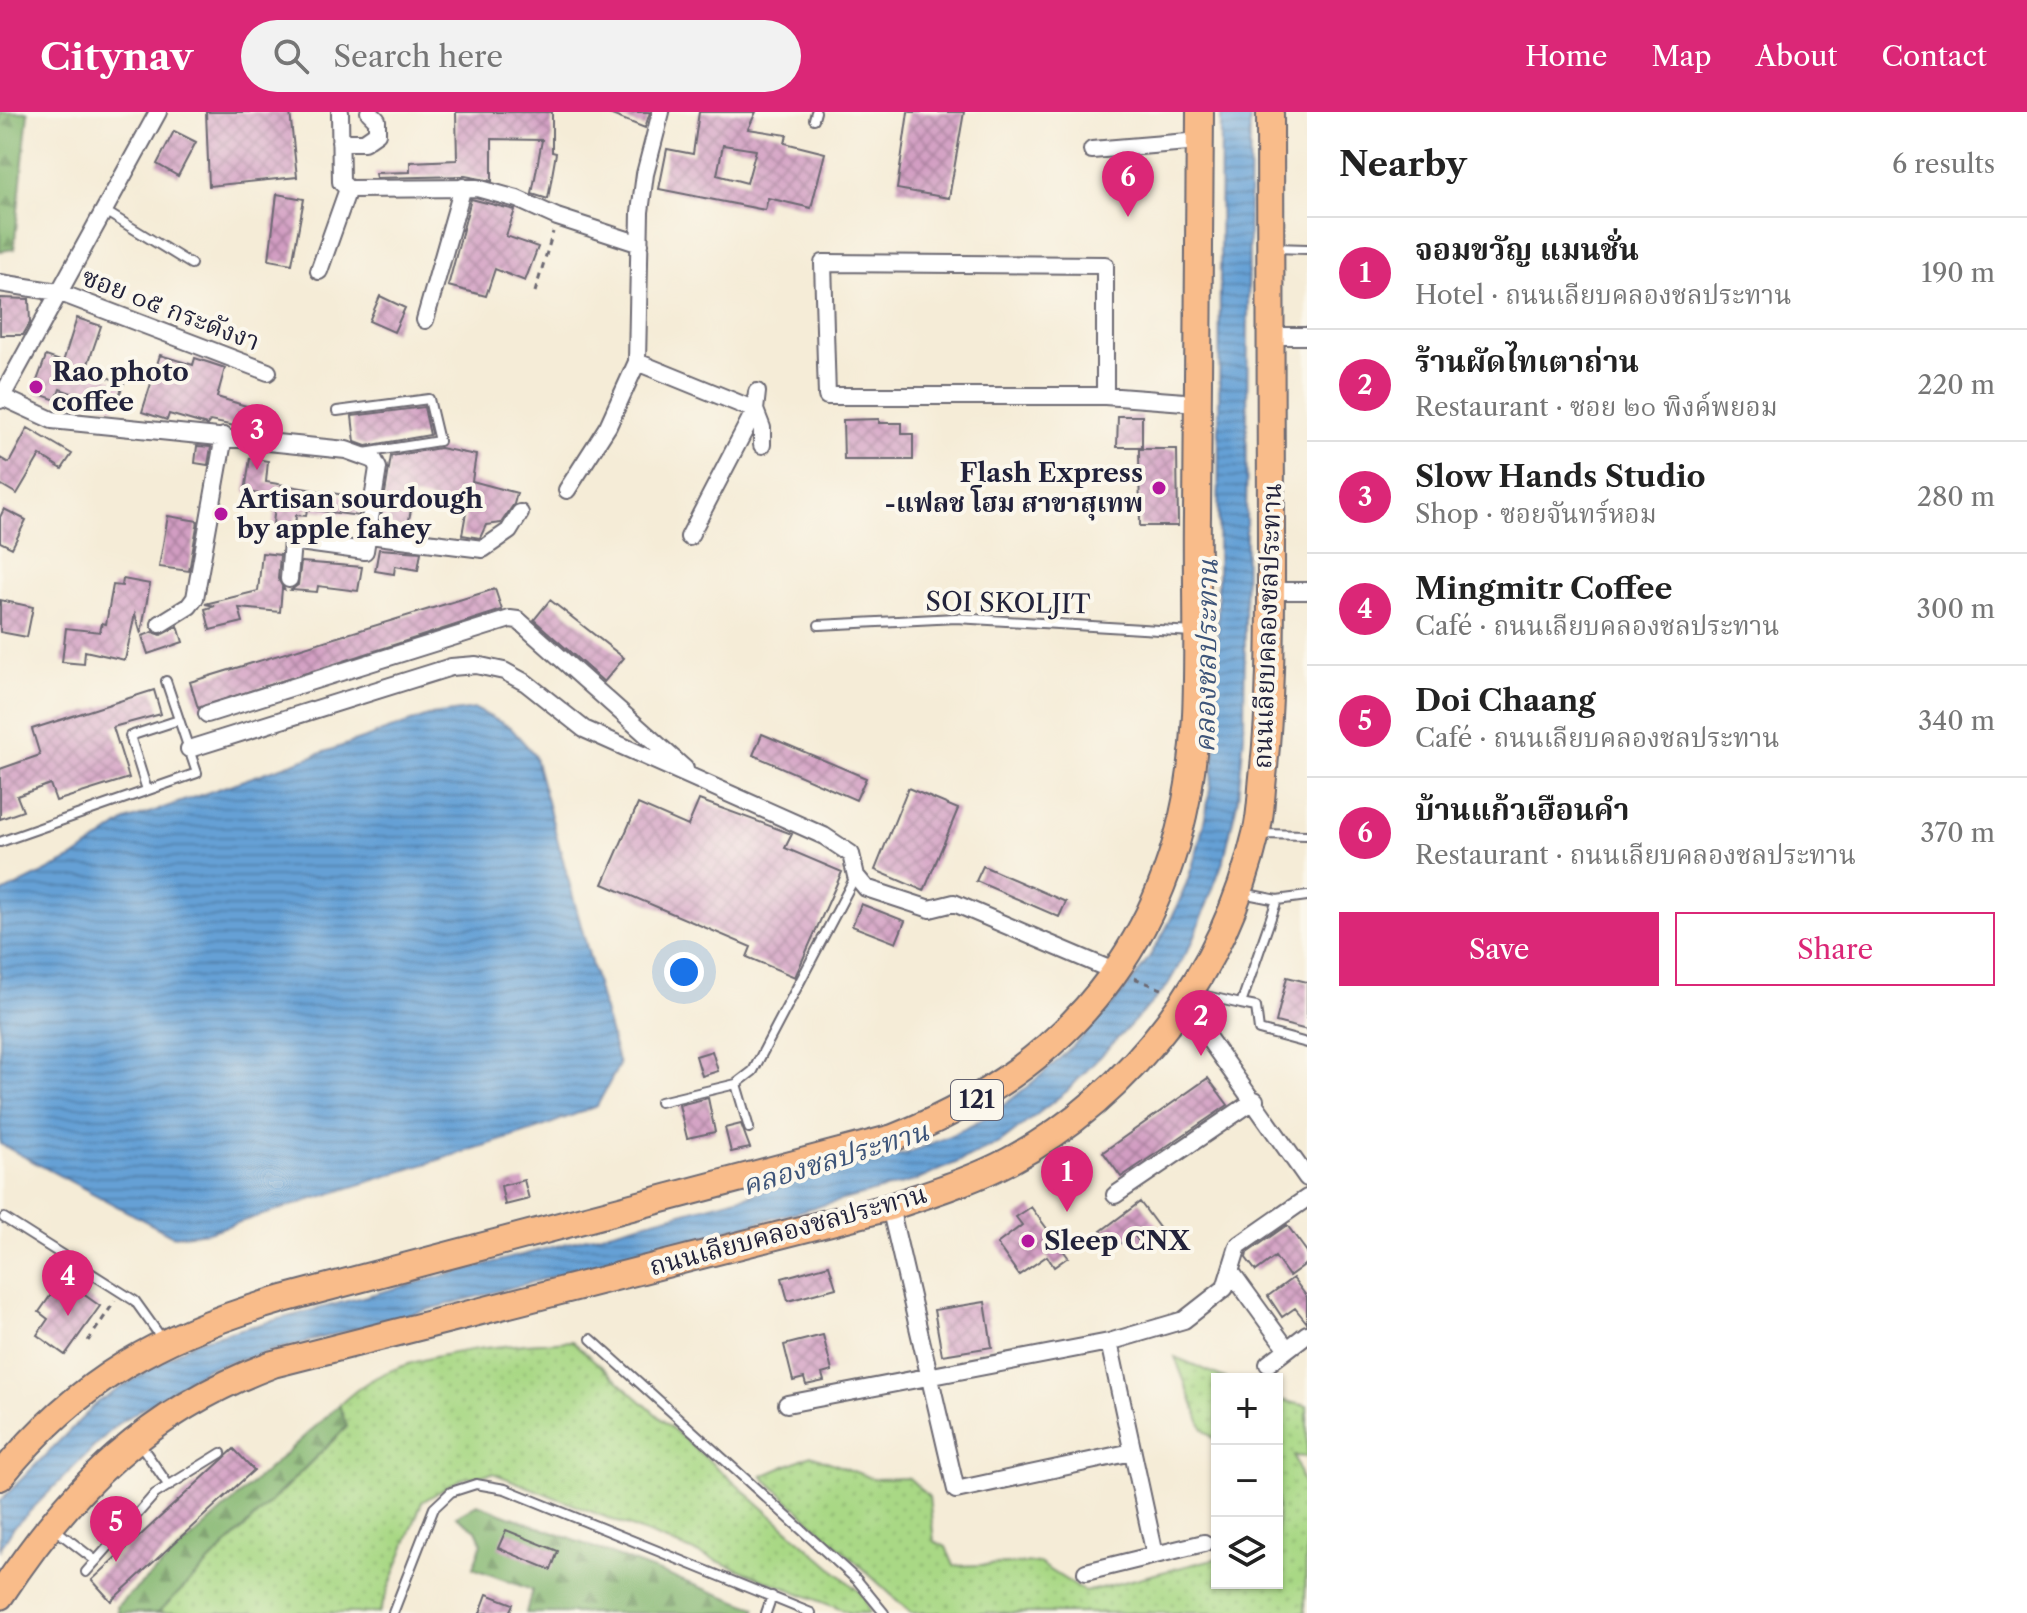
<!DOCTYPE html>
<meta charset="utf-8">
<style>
body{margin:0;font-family:"Libre Caslon Text","Noto Serif Thai",serif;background:#f2f2f2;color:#222}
.controls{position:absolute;right:24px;bottom:24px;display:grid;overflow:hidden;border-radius:0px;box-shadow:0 2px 6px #0004}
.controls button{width:72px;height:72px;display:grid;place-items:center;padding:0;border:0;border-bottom:2px solid #e0e0e0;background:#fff;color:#222;font:40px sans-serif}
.you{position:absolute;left:684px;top:860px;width:28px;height:28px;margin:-20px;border:6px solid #fff;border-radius:50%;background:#1a73e8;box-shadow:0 0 0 12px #1a73e833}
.badge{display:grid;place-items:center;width:52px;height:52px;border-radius:50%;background:#db2777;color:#fff;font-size:26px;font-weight:700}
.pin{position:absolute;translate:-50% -66px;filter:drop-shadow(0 2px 4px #0008)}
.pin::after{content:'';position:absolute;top:42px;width:28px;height:24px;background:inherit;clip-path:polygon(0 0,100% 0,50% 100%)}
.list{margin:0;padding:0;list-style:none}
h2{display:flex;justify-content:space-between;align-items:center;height:104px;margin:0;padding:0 32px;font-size:34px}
h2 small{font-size:26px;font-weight:400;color:#767676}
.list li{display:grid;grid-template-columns:52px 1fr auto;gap:24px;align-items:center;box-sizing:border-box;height:112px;padding:0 32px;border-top:2px solid #e0e0e0}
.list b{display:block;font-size:30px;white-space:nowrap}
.list p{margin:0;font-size:26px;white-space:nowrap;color:#767676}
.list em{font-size:26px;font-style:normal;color:#767676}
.actions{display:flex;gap:16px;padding:24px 32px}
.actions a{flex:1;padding:18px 0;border:2px solid #db2777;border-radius:0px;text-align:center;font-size:28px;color:#db2777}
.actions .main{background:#db2777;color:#fff}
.icon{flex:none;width:44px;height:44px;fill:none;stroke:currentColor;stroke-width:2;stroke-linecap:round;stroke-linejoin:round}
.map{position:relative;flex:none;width:1307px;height:1501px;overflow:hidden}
header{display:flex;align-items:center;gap:48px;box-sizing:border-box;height:112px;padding:0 40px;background:#db2777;color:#fff}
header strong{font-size:38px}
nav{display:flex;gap:44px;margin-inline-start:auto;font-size:28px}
.search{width:560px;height:72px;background:#f2f2f2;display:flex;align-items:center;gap:20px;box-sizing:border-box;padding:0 28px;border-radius:44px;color:#767676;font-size:30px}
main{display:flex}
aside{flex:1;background:#fff}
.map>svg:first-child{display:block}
</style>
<header>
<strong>Citynav</strong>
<div class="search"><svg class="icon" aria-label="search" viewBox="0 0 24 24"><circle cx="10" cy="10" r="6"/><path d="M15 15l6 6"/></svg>Search here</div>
<nav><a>Home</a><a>Map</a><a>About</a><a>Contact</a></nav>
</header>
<main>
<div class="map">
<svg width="1307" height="1501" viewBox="0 0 1307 1501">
<defs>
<pattern id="grass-dots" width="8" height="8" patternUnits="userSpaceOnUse" patternTransform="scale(2)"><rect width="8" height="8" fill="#a9d885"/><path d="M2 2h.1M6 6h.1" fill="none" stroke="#91b974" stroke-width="1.8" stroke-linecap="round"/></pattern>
<pattern id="forest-firs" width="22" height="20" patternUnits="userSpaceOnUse" patternTransform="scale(2)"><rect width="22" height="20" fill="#86b872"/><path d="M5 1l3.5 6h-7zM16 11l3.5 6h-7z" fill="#6d955f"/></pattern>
<pattern id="water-rules" width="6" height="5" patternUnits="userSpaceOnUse" patternTransform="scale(2)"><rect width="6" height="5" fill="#65a0d5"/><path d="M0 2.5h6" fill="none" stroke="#5382ae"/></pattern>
<pattern id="building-cross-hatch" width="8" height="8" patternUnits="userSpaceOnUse" patternTransform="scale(2)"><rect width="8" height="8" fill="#d29dc2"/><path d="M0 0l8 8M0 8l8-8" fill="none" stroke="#aa809f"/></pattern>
</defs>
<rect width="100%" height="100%" fill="#fbf7ec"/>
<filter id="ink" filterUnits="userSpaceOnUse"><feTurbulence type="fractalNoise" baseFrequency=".0125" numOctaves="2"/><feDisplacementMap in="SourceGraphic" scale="16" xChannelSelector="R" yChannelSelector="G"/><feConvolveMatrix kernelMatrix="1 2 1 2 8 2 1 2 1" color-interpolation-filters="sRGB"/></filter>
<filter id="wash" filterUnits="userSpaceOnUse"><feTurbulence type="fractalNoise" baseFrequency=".006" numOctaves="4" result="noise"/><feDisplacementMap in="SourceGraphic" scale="32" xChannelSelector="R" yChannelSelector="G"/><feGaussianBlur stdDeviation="1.8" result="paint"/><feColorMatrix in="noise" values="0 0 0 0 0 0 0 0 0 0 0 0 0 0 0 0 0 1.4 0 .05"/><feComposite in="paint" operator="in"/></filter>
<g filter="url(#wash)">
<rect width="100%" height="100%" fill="#f5ecd7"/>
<path fill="url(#grass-dots)" stroke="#667d60" stroke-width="2" d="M572,1229L864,1484L869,1501H850L493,1361L461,1367L422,1390L379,1501H158L347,1315L339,1293C348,1285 358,1276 368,1270C420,1238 512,1232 572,1229Z
M1175,1245L1227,1267H1217V1330L1203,1317Z
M1277,1287L1307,1294V1345L1294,1344L1307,1384L1305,1501H911L762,1364L811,1343L874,1367L909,1366L929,1385L934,1429L946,1435L954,1454L1039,1451L1085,1480L1217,1446V1471H1277Z"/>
<path fill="url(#forest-firs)" stroke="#546d56" stroke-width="2" d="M0,0H28L14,137L0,139Z
M339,1293L347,1314L158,1501H118L117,1494Z
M477,1392L756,1496L754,1501H526L532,1478L473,1456L482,1431L476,1418L456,1404Z"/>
<path fill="url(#water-rules)" stroke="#446188" stroke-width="2" d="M1221,0H1250L1244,624L1238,686L1224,747L1193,829L1166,876L1067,979L1000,1031L918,1068L207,1256L116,1313L13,1416L0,1437V1389L98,1290L196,1229L908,1041C934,1030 963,1020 986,1005C1019,984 1048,958 1076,931C1174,837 1204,756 1217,622Z
M475,597L510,615L534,642L619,953L597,994L534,1018L208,1120L173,1124L0,1032V782L73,746L126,709L431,603Z"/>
<g id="blocks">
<path fill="url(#building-cross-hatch)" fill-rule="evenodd" d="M206,0H290L297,65L209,74Z
M456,0H552V40L556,41L548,87L532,82L542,28L492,27V69L465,64L376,66L375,61L410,60V50L457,48Z
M604,0H650L645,16Z
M699,0H756L748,17L787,23L785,31L825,41L811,96L768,86L765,98L659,77L667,37L693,42ZM723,33L756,38L747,71L717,63Z
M908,0H964L949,86L897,77Z
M174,19L196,30L178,64L157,52Z
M277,82L304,87L292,152L269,148Z
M471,87L515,98L506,124L538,135L525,169L495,157L486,184L448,174Z
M380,184L405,196L394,220L369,209Z
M0,186L29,187L30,211L23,223H0Z
M77,206L101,214L86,258L124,271L114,296L60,277L56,288L33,280L46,244L63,250Z
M160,243L193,253L195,246L225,256L217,285L256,297L250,317L210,309L207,313L169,302L167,308L142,300Z
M424,295L430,323L366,334L355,330L352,304Z
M1118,304H1142V335H1117Z
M879,307V311H902V322H913V348H844L843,308Z
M28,316L72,342L62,357L40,343L17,382L0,372V346L9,351Z
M197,334L211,335L208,353L195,351Z
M440,336L476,343L472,369L517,381L514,392L501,411L486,413L480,426L462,423L467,395L414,384L407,417L380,412L391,344Z
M1139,337H1177L1178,414H1140Z
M250,346L268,349L266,370L362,386L359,404L307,397L306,404L296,403L295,415L273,412L276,384L245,380Z
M4,397L26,408L12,436L0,430V405Z
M168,404L198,409L189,459L159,455Z
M379,437L421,440L418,458L395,454L394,462L375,459Z
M262,441L280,443L278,467L284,477L282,476L280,500L239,496L243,510L210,518L205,497L215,494L205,492L258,479Z
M301,450L362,455L358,479L318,474L317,480L291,478L298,473Z
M123,467L150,472L141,522L135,502L125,548L85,539L84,552L62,550L66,516L100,520L102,511L106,512L113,473L122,474Z
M495,477L502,498L198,596L190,570Z
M0,488L33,495L27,525L0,520Z
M550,488L624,546L604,570L534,508Z
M178,514L183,530L148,542L142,524L153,520L161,523Z
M154,578L161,602L113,615L129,666L56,689L50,672L17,684L23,699L0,707V657L40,643L32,617Z
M762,622L866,666L856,688L753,643Z
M908,676L958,697L924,779L875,758Z
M699,688L792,722L785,736L842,760L795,865L747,845L751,835L603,772L638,692L688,714Z
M983,754L1066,790L1059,805L976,769Z
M861,792L905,809L896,831L852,814Z
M1287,865L1307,870V918L1276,910Z
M712,939L718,959L702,964L696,944Z
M1208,966L1228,993L1121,1065L1103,1040Z
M708,986L715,1020L687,1026L679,993Z
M741,1012L750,1036L731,1040L725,1016Z
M524,1068L529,1087L505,1093L501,1074Z
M1140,1090L1163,1121L1143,1135L1133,1122L1113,1137L1101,1119Z
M1031,1095L1068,1145L1054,1155L1047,1144L1019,1163L997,1132L1022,1113L1016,1105Z
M1287,1113L1307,1140V1151L1289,1164L1275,1145L1256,1159L1246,1146L1247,1141Z
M829,1153L836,1176L788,1189L782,1166Z
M1293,1166L1307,1185V1211L1295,1196L1282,1205L1268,1184Z
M62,1167L100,1194L65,1243L37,1223L48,1207L39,1200Z
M985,1190L992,1235L942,1243L934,1198Z
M823,1223L832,1259L822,1262L824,1269L806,1273L804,1266L793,1269L784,1233Z
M234,1337L254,1358L111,1489L92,1468Z
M506,1418L558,1439L551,1458L498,1436Z
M487,1482L513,1492L509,1501H480Z"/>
</g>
</g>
<g filter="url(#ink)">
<use href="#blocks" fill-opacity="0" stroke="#6c6972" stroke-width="2"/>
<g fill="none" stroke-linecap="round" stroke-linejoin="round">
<defs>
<path id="lane" d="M814,7L816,0
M103,98L191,152
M1274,136L1307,137
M337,299L429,287L439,329L364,341
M819,513L956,506L1193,520
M147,678L130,624L179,608
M1261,722L1307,723
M0,730L197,661L166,569
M1242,781L1277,788L1307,784
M1193,881L1241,892L1277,788
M1241,892L1256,895L1259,918L1307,931
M736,972L749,1016
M660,990L736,972L753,959L855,765
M4,1106L135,1189L163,1228
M591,1227L857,1468L884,1501
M140,1332L169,1374
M52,1415L96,1449
M86,1460L155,1382L221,1341
M393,1501L434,1396L451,1380L476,1372L505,1377L811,1501
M766,1501L772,1484"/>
<path id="street" d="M340,0L341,70L348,77
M340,30H364L377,21V8L369,0
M1092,38L1200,29
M348,77L477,76L517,87L557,105L640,132
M319,159L348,77
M0,171L58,180L268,260
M425,208L463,75
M1271,224H1307
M637,250L755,298L762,316V333
M1105,284V153L823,151L827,284H1105L1198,291
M2,285L52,308L346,338L374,348L378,356L365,439L292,429L289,467
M0,288L158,0
M567,378L608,314L637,250L640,100L645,62L661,0
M369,423L483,437L509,419L520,401
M689,425L755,298L757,280
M1271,479H1307
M160,512L189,494L195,486L224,324
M207,602L510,507L518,508L685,657
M189,637L451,555L476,553L504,559L526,571L584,617L824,724L851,742L856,764L866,776L930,797L954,791L1116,860
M1184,892L1307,1066
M1115,1083L1255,988
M890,1095L956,1378L1132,1340
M1232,1161L1287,1237
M1109,1230L1155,1443
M1268,1252L1307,1222
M787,1292L1109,1230L1184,1208L1225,1176L1238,1134L1307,1086
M1086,1460L1204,1431"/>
<path id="primary" d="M0,1365C78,1267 164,1221 283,1187L893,1026C1082,952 1187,809 1196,603C1199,537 1196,470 1197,404C1198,269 1199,135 1200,0
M0,1484C72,1374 148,1299 273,1252L890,1095C930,1081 971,1069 1009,1049C1134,982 1224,860 1256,722C1261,704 1261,684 1263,665C1272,585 1271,503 1271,422C1271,282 1269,141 1270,0"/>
</defs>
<use href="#lane" stroke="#6c6972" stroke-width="12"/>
<use href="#street" stroke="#6c6972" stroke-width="20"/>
<use href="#primary" stroke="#6c6972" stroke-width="30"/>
<path stroke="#6c6972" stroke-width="3" stroke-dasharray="6 6" stroke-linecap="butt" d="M535,180L553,120
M1134,866L1164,878
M88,1229L115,1189"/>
<use href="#lane" stroke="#fff" stroke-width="8"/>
<use href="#street" stroke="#fff" stroke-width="16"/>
<use href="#primary" stroke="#f9bc8a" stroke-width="26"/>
</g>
</g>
<g fill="#b5179e" stroke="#fbf7ec" stroke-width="3">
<circle cx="36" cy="275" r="8"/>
<circle cx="1159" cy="376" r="8"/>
<circle cx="221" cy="402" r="8"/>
<circle cx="1028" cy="1129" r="8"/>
</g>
<g text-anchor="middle" stroke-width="8" stroke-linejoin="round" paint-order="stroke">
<rect fill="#fbf7ec" stroke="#636270" stroke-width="2" x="951" y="968" width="52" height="40" rx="6"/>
<g font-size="24" font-weight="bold" fill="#22223b">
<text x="977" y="996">121</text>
</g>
<g font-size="26" fill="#22223b" stroke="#fbf7ec">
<text transform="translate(171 197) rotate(21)" y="9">ซอย ๐๕ กระดังงา</text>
<text transform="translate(1008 491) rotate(1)" y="9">SOI SKOLJIT</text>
<text transform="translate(1267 514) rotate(-88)" y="9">ถนนเลียบคลองชลประทาน</text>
<text transform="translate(788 1118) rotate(-15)" y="9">ถนนเลียบคลองชลประทาน</text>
</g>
<g font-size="26" font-weight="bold" fill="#22223b" stroke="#fbf7ec" text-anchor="start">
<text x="52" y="269">Rao photo<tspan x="52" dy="30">coffee</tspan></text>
<text x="1143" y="370" text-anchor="end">Flash Express<tspan x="1143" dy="30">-แฟลช โฮม สาขาสุเทพ</tspan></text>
<text x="237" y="396">Artisan sourdough<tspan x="237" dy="30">by apple fahey</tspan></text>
<text x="1044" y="1138">Sleep CNX</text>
</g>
<g font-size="28" font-style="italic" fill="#3d5479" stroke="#fbf7ec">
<text transform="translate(1206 544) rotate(-89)" y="10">คลองชลประทาน</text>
<text transform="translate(835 1046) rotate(-17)" y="10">คลองชลประทาน</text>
</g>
</g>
</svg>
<div class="controls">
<button>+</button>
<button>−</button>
<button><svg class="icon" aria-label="layers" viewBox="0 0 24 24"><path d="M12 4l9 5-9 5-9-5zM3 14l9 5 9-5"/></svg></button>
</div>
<div class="you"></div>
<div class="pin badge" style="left:1067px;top:1100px">1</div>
<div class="pin badge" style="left:1201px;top:944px">2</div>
<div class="pin badge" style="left:257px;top:358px">3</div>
<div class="pin badge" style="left:68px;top:1204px">4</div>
<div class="pin badge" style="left:116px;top:1450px">5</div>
<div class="pin badge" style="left:1128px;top:105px">6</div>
</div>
<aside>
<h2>Nearby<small>6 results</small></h2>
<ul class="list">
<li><span class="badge">1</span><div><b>จอมขวัญ แมนชั่น</b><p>Hotel · ถนนเลียบคลองชลประทาน</p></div><em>190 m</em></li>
<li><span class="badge">2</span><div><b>ร้านผัดไทเตาถ่าน</b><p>Restaurant · ซอย ๒๐ พิงค์พยอม</p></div><em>220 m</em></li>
<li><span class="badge">3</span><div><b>Slow Hands Studio</b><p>Shop · ซอยจันทร์หอม</p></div><em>280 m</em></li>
<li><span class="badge">4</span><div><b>Mingmitr Coffee</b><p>Café · ถนนเลียบคลองชลประทาน</p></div><em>300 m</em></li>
<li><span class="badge">5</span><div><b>Doi Chaang</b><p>Café · ถนนเลียบคลองชลประทาน</p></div><em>340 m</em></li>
<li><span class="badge">6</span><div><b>บ้านแก้วเฮือนคำ</b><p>Restaurant · ถนนเลียบคลองชลประทาน</p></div><em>370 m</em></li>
</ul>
<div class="actions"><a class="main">Save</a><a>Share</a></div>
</aside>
</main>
